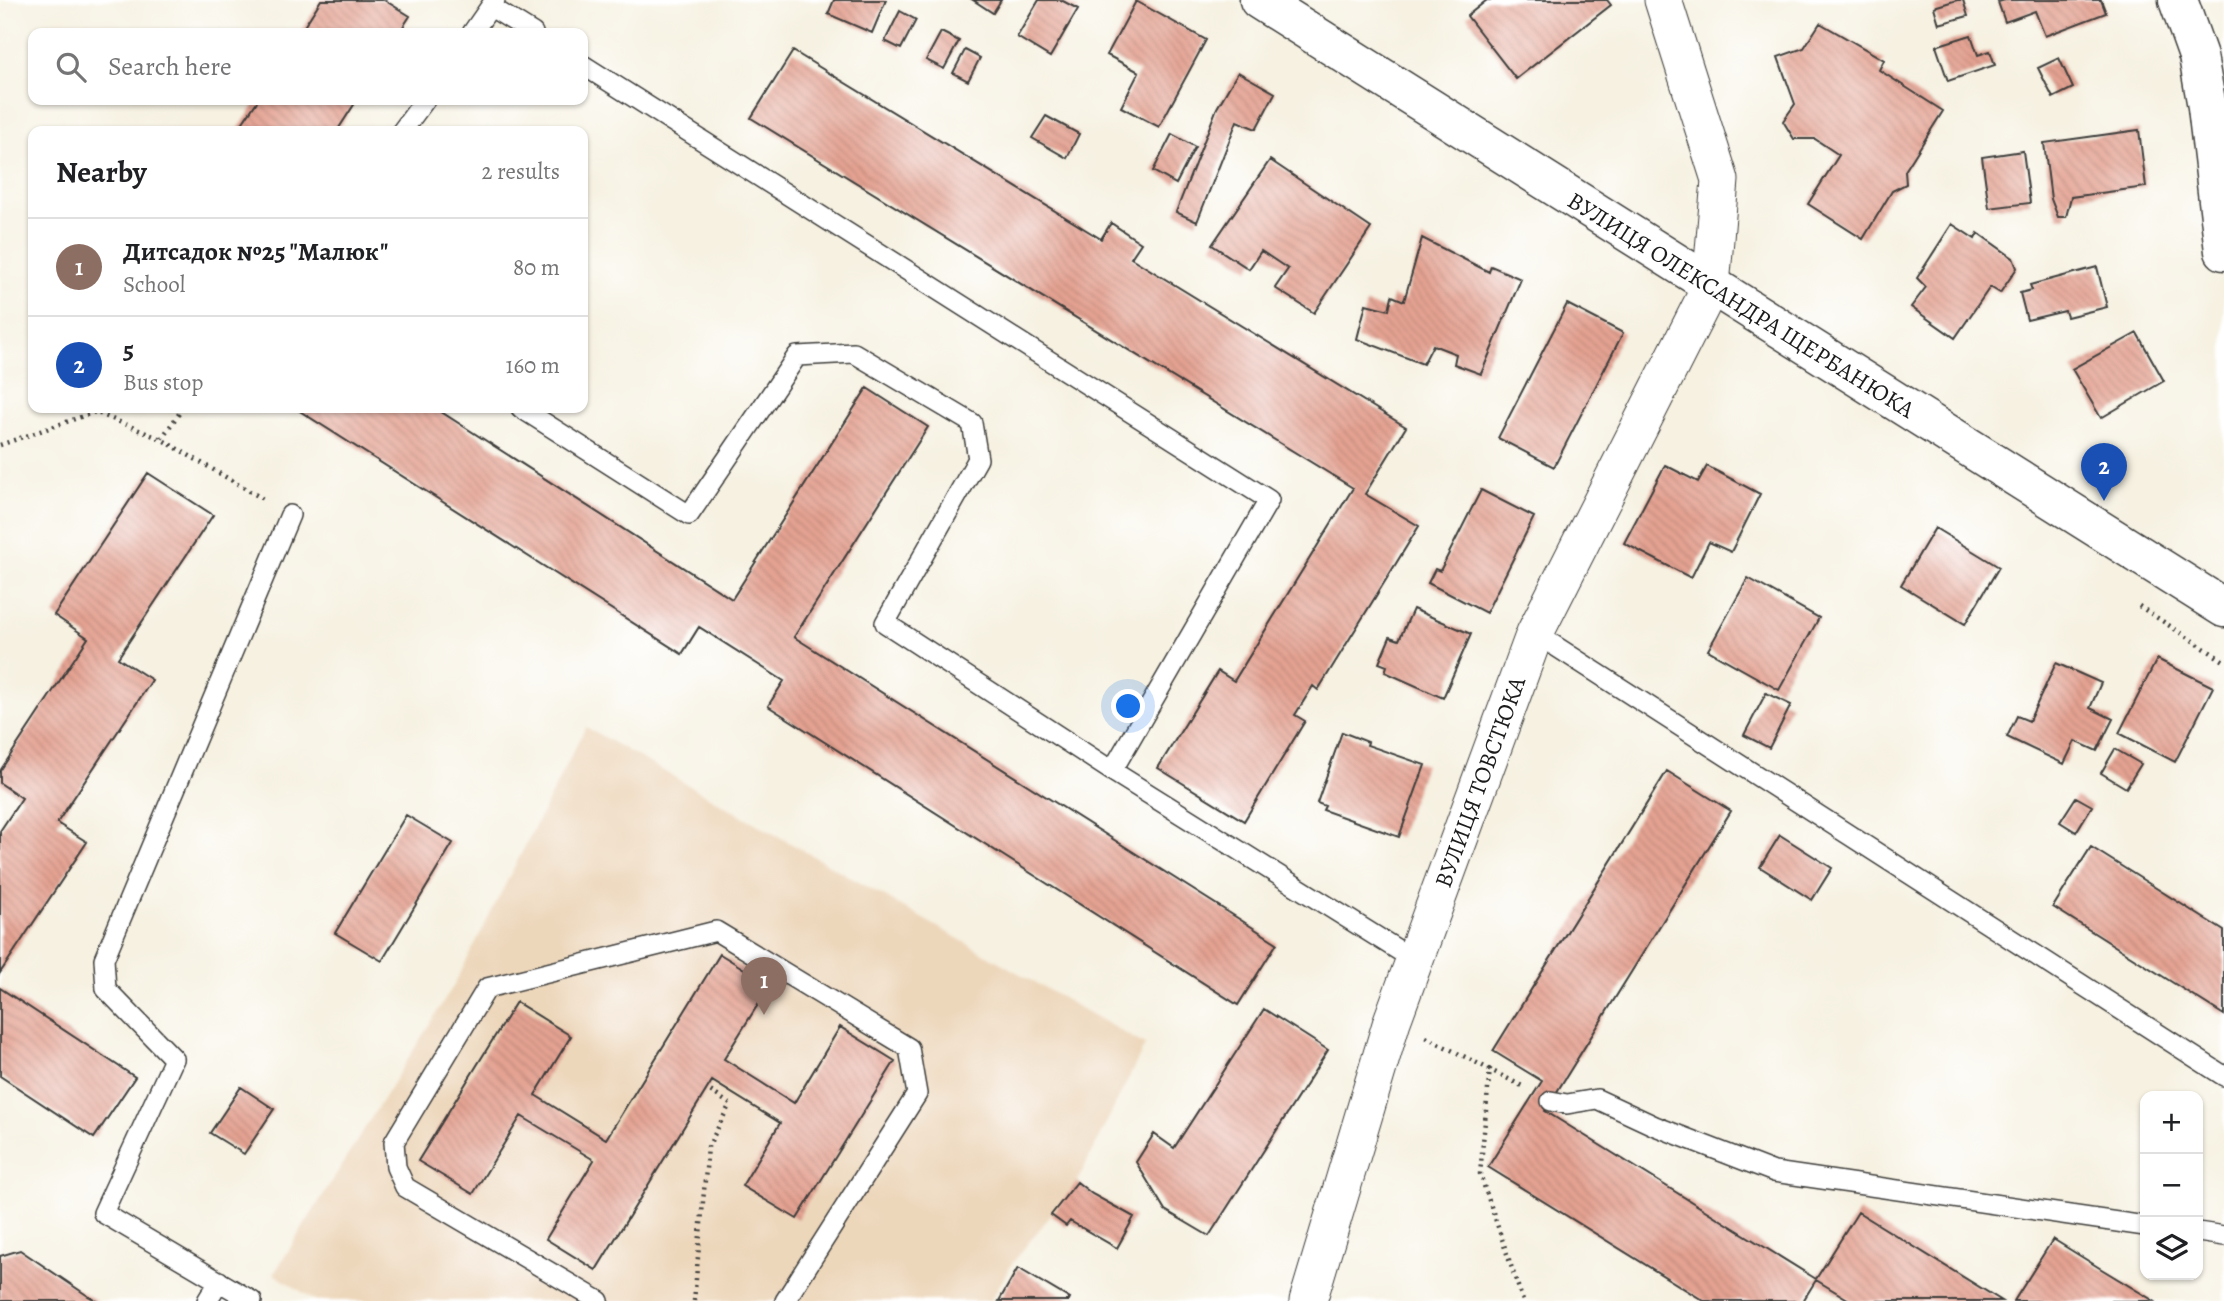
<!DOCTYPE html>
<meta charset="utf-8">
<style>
body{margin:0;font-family:Alegreya,serif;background:#f2f2f2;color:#202124}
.controls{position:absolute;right:21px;bottom:21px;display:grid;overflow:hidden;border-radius:14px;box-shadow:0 2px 5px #0004}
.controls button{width:63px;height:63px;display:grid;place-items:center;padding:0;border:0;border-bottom:2px solid #e0e0e0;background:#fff;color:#202124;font:35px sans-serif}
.you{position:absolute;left:1129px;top:707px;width:24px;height:24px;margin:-18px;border:5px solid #fff;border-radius:50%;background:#1a73e8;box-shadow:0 0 0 10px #1a73e833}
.badge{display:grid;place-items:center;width:46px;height:46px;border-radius:50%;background:#0b8043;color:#fff;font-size:23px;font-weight:700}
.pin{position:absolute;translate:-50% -58px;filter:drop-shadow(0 2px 4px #0008)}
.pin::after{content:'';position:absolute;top:37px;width:24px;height:21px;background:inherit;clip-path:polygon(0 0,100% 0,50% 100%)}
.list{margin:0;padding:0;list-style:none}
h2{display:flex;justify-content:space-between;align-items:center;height:91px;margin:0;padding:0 28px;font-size:30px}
h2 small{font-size:23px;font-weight:400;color:#757577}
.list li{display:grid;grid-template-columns:46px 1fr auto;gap:21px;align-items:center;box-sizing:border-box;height:98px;padding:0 28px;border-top:2px solid #e0e0e0}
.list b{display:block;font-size:26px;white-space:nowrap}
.list p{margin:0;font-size:23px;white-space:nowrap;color:#757577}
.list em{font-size:23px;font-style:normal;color:#757577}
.icon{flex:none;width:38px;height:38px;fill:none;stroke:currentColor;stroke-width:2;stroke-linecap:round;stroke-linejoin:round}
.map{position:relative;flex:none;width:2224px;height:1301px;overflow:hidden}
.search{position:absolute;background:#fff;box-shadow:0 2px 5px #0004;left:28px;top:28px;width:560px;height:77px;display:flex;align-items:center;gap:18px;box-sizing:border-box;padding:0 24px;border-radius:14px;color:#757577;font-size:26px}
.panel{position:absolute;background:#fff;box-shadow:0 2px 5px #0004;left:28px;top:126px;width:560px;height:287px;border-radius:14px}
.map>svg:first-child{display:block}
</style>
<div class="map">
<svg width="2224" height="1301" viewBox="0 0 2224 1301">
<defs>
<pattern id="building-back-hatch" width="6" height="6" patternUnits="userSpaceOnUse" patternTransform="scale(1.75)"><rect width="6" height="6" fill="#e4a292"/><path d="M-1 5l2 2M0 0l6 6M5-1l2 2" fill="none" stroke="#c38b7d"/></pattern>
</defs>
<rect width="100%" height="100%" fill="#fff"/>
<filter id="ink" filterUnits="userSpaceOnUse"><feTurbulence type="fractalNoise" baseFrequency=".0143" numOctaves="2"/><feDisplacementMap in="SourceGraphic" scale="14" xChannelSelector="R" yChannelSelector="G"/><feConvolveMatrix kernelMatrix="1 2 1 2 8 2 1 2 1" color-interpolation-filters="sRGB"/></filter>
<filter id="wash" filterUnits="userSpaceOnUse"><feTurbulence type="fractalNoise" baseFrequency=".00686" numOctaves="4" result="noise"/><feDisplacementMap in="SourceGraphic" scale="28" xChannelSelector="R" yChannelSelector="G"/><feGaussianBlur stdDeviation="1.57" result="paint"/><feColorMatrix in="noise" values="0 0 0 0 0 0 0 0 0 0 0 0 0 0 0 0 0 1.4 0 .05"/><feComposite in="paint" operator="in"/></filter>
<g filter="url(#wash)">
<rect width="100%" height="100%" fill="#f6f1e1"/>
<path fill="#edd7bb" d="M586,727L1145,1045L1077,1182L1013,1262L990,1301H316L274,1274L454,985Z"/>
<g id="blocks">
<path fill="url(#building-back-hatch)" d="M321,0H384L410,16L399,33H300Z
M834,0H886L872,33L828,14Z
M973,0H1001L993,13Z
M1039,0H1061L1078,9L1050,57L1017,37Z
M1487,0H1607L1611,5L1516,79L1467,16Z
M1957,0H1963L1968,16L1939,24L1934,7Z
M2005,0H2101L2106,13L2045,36L2035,11L2005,22L1998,2Z
M1136,1L1206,40L1159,127L1121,107L1139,72L1107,55Z
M900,11L916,20L901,49L885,41Z
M1820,23L1884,60L1879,70L1943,111L1905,171L1906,184L1892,191L1863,239L1808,204L1839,155L1815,139H1794L1783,121L1795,104L1778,57L1804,48Z
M941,32L959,41L944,69L926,60Z
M1971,35L1978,55L1990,51L1995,65L1948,81L1936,46Z
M965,50L980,58L968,81L953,73Z
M793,51L1101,239L1111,223L1141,243L1131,258L1406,427L1365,494L1419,526L1318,690L1313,686L1295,715L1305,721L1244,821L1158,768L1218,671L1234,681L1353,488L751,118Z
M2059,58L2073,88L2053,98L2038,68Z
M1238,72L1275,93L1256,129L1237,121L1197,222L1176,212L1217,108Z
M258,100H357L337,131H237Z
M1046,116L1079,134L1067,158L1032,138Z
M2139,130L2146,187L2071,197L2066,217H2058L2051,199L2044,143Z
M1172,134L1195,147L1176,184L1153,171Z
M2023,151L2030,203L1989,208L1982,157Z
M1270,160L1371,228L1314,313L1275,288L1288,269L1261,251L1249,269L1212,245Z
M1952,224L1975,239L1978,233L2013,258L2017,268L2000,293L1990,287L1955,338L1911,307L1926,287L1917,278Z
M1422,238L1489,272L1491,266L1521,279L1481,374L1454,364L1456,354L1433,345L1423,364L1357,339L1366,304L1389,310L1392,296L1404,301Z
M2097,267L2107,307L2067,317L2065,311L2027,320L2020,293L2032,290L2030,285Z
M1567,304L1623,333L1554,467L1498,438Z
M2137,333L2164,381L2101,418L2072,369Z
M867,388L928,427L794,637L1277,943L1238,1005L768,706L784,681L699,627L682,654L295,408H435L732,599Z
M1665,465L1698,482L1707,466L1760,494L1731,552L1709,542L1691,578L1624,543Z
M148,473L213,515L118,658L152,680L57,823L87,842L0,973V831L22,798L0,783V771L88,638L54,615Z
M1481,490L1534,517L1486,613L1428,583L1435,569L1440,571Z
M1935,528L1999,567L1965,624L1901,585Z
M1748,578L1819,618L1779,690L1708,650Z
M1413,609L1471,634L1443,698L1385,672L1387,666L1379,663L1390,637L1399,640Z
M2157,659L2213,687L2175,762L2119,733Z
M2056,663L2101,683L2090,708L2113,719L2097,751L2075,741L2064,764L2007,737L2017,716L2029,721Z
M1766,693L1791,705L1769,748L1744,735Z
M1342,732L1368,742L1367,745L1425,765L1399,837L1323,810L1325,806L1317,803Z
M2115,749L2141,764L2126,788L2101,773Z
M1667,771L1731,811L1545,1111L1816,1279L1858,1212L2002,1301H1851L1816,1280L1803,1301H1704L1488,1167L1542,1081L1493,1051Z
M2076,797L2092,806L2076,832L2060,822Z
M406,815L453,843L382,961L335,933Z
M1780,835L1832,868L1812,900L1760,867Z
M2091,847L2224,931V1015L2053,907Z
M720,954L770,985L724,1059L794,1103L840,1027L895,1061L797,1219L742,1186L780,1123L712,1081L596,1270L546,1239L594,1160L521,1116L473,1194L418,1161L516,1002L571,1036L535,1095L606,1139Z
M0,988L135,1077L94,1138L0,1076Z
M1264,1009L1328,1050L1209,1236L1165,1210L1136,1162L1154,1134L1174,1148Z
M241,1087L274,1109L244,1154L210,1133Z
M1077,1182L1092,1194L1134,1217L1117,1248L1070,1221L1066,1226L1051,1215Z
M2053,1239L2098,1267L2154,1301H2014Z
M20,1250L88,1296L97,1301H0V1256Z
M1018,1268L1070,1299L1069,1301H999Z"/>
</g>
</g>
<g filter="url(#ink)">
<use href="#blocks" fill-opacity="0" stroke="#3d3c3a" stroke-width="2"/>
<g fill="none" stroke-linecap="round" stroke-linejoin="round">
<defs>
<path id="service" d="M491,7L533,33
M472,33L495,0
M583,65L1269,500L1112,771
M402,131L425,100
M521,408L689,515L797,356L854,353L972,423L978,459L885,623L1112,771L1414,960
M1535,633L2224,1076
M1551,1101L1567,1104L1597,1099L1655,1126L1774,1172L2145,1226
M2198,1232L2224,1236
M207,1301L219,1281
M252,1301L103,1213L174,1059L106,989L104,959L290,515
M599,1301L405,1187L396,1167L394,1142L487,988L716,931L909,1048L917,1094L785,1301"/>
<path id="minor" d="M1308,1301L1392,1021L1535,633L1711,286L1720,180L1663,0"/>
<path id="tertiary" d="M1259,0L2224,608
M2178,0L2198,56L2207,107L2224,251"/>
</defs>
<use href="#service" stroke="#3d3c3a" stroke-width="22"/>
<use href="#minor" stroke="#3d3c3a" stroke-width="39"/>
<use href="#tertiary" stroke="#3d3c3a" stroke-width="41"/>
<path stroke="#3d3c3a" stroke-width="4.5" stroke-dasharray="2 5" stroke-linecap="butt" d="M183,408L161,439L263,499
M0,445L95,412L161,439
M2139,606L2224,661
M1426,1037L1524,1087
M1490,1068L1480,1174L1523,1301
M694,1301L708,1147L730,1104L707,1089"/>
<use href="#service" stroke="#fff" stroke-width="19"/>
<use href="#minor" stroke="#fff" stroke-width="37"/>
<use href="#tertiary" stroke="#fff" stroke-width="38"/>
</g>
</g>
<g text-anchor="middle" stroke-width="5" stroke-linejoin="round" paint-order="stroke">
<g font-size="24" fill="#1c1c1c" stroke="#fff">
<text transform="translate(1741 305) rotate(32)" y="8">ВУЛИЦЯ ОЛЕКСАНДРА ЩЕРБАНЮКА</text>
<text transform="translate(1480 782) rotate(-70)" y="8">ВУЛИЦЯ ТОВСТЮКА</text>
</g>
</g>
</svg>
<div class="controls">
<button>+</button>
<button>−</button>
<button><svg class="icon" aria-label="layers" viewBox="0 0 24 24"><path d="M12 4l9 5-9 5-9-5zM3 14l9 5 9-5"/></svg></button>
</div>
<div class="you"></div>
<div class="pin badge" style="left:764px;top:1015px;background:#8d6e63">1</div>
<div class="pin badge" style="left:2104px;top:501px;background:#1a4fb4">2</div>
<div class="search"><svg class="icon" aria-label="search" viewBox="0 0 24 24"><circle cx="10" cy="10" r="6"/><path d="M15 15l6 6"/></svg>Search here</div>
<section class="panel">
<h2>Nearby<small>2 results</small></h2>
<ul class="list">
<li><span class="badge" style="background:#8d6e63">1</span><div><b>Дитсадок №25 &quot;Малюк&quot;</b><p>School</p></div><em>80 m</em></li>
<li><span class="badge" style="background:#1a4fb4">2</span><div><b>5</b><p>Bus stop</p></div><em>160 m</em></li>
</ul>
</section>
</div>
